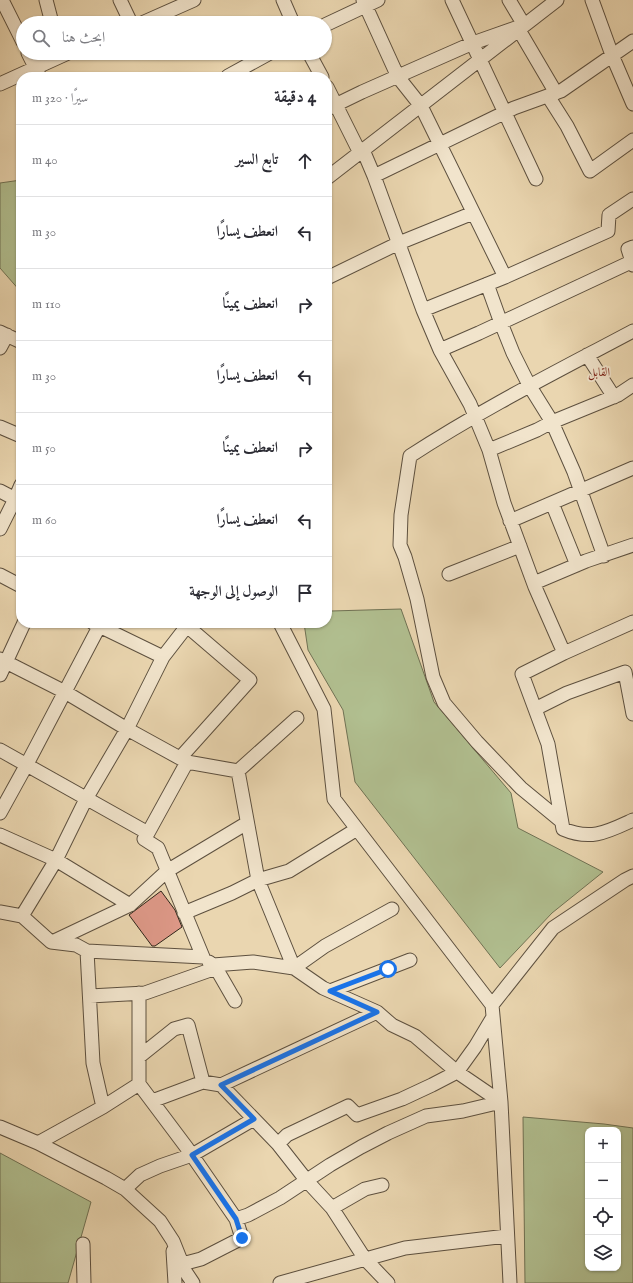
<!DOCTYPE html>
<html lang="ar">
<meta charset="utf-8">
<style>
body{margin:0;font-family:"IM FELL English",Amiri,serif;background:#f7f7f7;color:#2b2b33;direction:rtl}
.controls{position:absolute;right:12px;bottom:12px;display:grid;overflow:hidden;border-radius:8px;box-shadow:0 1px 3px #0004}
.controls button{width:36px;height:36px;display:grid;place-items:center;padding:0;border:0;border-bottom:1px solid #e1e1e2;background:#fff;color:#2b2b33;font:20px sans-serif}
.stop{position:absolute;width:12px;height:12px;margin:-9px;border:3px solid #1a73e8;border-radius:50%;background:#fff}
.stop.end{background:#1a73e8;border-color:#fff;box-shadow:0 1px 4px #0008}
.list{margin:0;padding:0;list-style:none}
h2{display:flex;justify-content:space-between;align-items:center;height:52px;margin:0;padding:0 16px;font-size:17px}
h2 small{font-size:13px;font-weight:400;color:#7c7c81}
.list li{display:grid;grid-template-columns:26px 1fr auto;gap:12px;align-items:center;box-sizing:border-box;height:72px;padding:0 16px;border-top:1px solid #e1e1e2}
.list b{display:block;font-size:15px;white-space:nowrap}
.list em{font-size:13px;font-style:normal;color:#7c7c81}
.icon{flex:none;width:22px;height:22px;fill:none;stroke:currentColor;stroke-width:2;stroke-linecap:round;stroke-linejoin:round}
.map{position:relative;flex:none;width:633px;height:1283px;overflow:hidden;direction:ltr}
.search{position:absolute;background:#fff;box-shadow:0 1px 3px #0004;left:16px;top:16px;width:316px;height:44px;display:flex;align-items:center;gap:10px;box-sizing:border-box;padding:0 14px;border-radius:22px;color:#7c7c81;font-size:15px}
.panel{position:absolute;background:#fff;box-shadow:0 1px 3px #0004;left:16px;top:72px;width:316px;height:556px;border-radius:16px;direction:rtl}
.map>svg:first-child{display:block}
</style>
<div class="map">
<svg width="633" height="1283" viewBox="0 0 633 1283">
<rect width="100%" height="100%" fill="#ead6b0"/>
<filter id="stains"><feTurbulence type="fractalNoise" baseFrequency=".005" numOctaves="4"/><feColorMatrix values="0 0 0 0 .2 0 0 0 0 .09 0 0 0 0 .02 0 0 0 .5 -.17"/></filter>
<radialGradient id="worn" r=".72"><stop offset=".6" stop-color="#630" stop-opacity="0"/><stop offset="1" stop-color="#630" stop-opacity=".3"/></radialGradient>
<path fill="#b1bf90" stroke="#707254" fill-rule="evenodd" d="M21,180V292L0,268V183Z
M327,605L331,611L401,609L434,702L511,793L518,828L603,872L552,913L500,968L355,782L343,710L308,650L304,623H327Z
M523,1117L604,1124L633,1128V1283H525ZM588,1130H618V1268H588Z
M0,1153L91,1202L68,1283H0Z"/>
<path fill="#dd9887" stroke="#2e2419" d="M161,891L175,910L182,927L155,946H152L129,915Z"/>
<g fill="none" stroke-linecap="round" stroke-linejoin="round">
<defs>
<path id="minor" d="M2,0L23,42
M46,0L52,23
M120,0L131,23
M283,0L293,23
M363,0L398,77L421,106L505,277
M452,0L536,179
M592,0L612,55L633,104
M142,23L194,0
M325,25L378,0
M519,30L556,93
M28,53L40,77
M309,53L322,77
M228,76L270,53
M0,84L68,53
M327,87L360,153
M548,96L567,126L590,171L633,140
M327,109L362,92L473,43L524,25L509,0
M363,150L374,176L423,310L440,350L470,404L489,450L504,503L535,587L564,653
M374,176L514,108L561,91L633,41
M327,178L557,0
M633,247L628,249L633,265
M327,278L399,243L473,213
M487,284L501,323L513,353L529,385L552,422L574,472L604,556
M423,310L505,277L608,231L609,215L633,199
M0,332L21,342
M0,348L7,335
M440,350L479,333L631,262
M587,355L614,397
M0,427L21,436
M489,450L537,430L552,422L618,395L633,385
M0,491L21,502
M552,503L577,565
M510,521L633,468
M0,529L15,499L21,485
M449,574L520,546
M0,575L21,586
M534,583L586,561L633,545
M633,622L564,653L522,674L548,744L563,829C591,841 607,832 633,820
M93,623L163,657
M280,623L324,709L334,799L492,1005
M0,659L65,692L127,729L187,762L238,771
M0,675L24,623
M535,709L567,693L625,672L633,714
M297,718L238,771L258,880L294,968L325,946L392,909
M0,750L148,833L144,839L158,848L203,957L87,951L76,945L51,942L22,916L0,912
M180,758L250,680L187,626L185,623
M0,813L27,764L101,623
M561,821L521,788L477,742L444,703L433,677L417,599L405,557L400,545L401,515L410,456C482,409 558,371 633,331
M148,833L187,762
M0,835L56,860L130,905
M184,913L232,893L258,880L289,871L357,829
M22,916L56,860L86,799L127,729L163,657L187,626
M52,942L130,905L167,871L247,823
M87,951L93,1063L103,1107
M209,962L216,968L235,1001
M213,965L253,962L294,968L323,988L377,1012L392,1025L415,1036L457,1072L501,1102
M330,991L410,960
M139,993V1084L187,1148L236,1219L242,1238L201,1259L182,1264
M90,996L145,993L216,968
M139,1057L174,1029L188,1025L203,1082L221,1085L377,1012
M221,1085L278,1144L307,1181L332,1208L365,1259L388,1283
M152,1101L203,1082
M0,1127L38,1143L106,1178L125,1189L160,1221L173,1241L185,1271L193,1283
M38,1143L103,1107L139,1084
M278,1144L287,1135L348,1106L357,1115L402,1099L432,1085L457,1072L475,1047L493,1017
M125,1189L140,1175L160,1166L192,1155L254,1119
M332,1208L365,1189L382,1185
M236,1219L248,1215L280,1198L330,1165L361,1147L388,1133L426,1116L463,1111L501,1102
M83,1244L84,1283
M173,1251L175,1283
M280,1283L405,1248L507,1236
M510,1283L501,1102L492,1005L553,928L625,880L633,876"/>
</defs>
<use href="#minor" stroke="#5d503f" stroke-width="15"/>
<use href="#minor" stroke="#f1e4cc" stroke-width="13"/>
</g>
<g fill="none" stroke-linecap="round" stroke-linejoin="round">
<path stroke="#1a73e8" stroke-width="5" d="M242,1238L236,1219L192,1155L254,1119L221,1085L377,1012L330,991L388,969"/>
</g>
<g text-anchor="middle" stroke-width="3.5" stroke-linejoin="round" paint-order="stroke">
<g font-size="12" fill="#7a1f14" stroke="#f1e4cc">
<text x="599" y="376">القابل</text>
</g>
</g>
<rect width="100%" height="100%" filter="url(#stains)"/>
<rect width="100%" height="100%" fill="url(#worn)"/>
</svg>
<div class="controls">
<button>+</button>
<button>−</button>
<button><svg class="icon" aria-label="locate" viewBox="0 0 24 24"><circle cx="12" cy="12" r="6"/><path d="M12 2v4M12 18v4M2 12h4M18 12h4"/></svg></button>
<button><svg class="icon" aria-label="layers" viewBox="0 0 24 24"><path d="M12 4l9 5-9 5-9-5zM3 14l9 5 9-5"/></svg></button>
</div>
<div class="stop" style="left:388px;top:969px"></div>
<div class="stop end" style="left:242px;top:1238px"></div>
<div class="search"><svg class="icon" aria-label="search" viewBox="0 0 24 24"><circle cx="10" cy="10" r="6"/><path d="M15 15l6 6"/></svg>ابحث هنا</div>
<section class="panel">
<h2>4 دقيقة<small>سيرًا · 320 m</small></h2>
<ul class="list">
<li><svg class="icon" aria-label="ahead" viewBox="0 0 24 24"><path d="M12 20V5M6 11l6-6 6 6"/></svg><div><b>تابع السير</b></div><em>40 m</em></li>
<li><svg class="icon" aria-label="left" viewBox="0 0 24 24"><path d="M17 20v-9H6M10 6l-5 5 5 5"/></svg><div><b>انعطف يسارًا</b></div><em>30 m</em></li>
<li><svg class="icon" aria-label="right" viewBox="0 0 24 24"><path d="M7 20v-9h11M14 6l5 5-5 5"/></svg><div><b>انعطف يمينًا</b></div><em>110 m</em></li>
<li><svg class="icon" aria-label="left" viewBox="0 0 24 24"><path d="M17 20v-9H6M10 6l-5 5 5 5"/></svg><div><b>انعطف يسارًا</b></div><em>30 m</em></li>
<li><svg class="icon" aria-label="right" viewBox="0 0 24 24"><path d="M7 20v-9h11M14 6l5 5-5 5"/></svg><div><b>انعطف يمينًا</b></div><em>50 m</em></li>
<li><svg class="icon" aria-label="left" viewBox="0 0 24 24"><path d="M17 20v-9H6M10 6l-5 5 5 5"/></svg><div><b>انعطف يسارًا</b></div><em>60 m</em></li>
<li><svg class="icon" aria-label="arrive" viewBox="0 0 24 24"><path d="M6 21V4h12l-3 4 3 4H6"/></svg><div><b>الوصول إلى الوجهة</b></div></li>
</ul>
</section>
</div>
